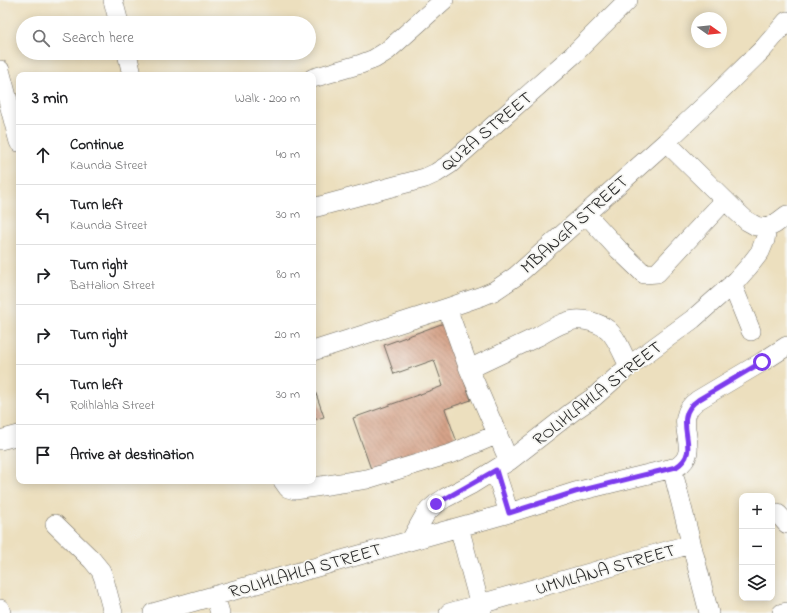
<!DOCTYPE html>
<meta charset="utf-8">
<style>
body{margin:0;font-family:"Indie Flower",sans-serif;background:#f6f6f6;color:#202124}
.controls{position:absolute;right:12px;bottom:12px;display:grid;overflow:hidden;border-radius:8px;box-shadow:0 2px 10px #0003}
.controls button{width:36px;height:36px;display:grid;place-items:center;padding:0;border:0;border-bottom:1px solid #e0e0e0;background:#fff;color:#202124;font:20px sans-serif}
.compass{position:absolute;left:691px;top:12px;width:36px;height:36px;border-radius:50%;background:#fff;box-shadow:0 2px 10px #0003;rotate:105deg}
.stop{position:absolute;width:12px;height:12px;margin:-9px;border:3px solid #7c3aed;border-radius:50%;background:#fff}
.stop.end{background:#7c3aed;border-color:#fff;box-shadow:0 1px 4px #0008}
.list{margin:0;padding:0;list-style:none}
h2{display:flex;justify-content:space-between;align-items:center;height:52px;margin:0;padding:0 16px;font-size:17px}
h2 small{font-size:13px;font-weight:400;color:#757577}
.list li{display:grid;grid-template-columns:26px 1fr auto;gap:12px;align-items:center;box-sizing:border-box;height:60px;padding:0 16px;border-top:1px solid #e0e0e0}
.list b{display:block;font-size:15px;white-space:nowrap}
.list p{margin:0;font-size:13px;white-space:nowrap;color:#757577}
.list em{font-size:13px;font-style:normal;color:#757577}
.icon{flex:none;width:22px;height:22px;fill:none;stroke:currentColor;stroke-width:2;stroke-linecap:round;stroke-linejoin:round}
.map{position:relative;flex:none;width:787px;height:613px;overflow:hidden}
.search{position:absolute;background:#fff;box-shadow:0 2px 10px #0003;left:16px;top:16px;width:300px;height:44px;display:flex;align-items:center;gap:10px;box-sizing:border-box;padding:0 14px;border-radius:22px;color:#757577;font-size:15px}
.panel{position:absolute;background:#fff;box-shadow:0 2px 10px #0003;left:16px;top:72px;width:300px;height:412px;border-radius:8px}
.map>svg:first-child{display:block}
</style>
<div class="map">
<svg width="787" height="613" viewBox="0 0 787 613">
<defs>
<pattern id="building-back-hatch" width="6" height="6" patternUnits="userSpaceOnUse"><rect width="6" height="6" fill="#d5a389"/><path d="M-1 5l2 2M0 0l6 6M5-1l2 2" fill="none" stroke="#ad8570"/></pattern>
</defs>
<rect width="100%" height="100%" fill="#f6f6f2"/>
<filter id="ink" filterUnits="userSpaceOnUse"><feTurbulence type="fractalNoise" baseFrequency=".025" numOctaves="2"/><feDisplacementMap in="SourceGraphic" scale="8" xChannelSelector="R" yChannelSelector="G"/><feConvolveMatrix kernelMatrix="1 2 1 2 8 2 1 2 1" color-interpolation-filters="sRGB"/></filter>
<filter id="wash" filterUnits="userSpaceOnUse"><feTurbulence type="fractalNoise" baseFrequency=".012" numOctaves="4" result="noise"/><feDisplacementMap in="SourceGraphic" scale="16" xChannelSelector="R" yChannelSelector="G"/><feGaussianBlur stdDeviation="0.9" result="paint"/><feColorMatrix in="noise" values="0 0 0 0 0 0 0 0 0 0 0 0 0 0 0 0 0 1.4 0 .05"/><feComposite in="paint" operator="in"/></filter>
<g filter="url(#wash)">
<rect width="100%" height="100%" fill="#ecdfbe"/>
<g id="blocks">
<path fill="url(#building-back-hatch)" d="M444,323L471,400L445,409L457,442L372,472L353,418L443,386L434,360L394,374L384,345Z
M313,385L324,417L313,420Z"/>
</g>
</g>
<g filter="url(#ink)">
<use href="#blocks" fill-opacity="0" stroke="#6f6a5e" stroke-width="1"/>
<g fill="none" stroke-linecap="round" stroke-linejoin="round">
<defs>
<path id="minor" d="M113,0L119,23
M127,53L132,75
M0,70L19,142
M313,78L361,64L374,59L387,51L444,0
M666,142L735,210L747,221L756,226L767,228L775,224L787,215
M313,208L425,178L436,173L450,164L573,55L628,0
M586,214L619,250L644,274L657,273L725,200
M732,284L751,331
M447,308L469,369L509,461
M313,351L447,308L482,296L494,291L516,276L666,142L720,91L763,49L787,21
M469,369C492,358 516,347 539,336C549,330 564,321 575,320C586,319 599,323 607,329C617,337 623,355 629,366
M0,440L19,435
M672,468L709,613
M495,470L509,513
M283,481L288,488L295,490L367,479L453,453L498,434
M778,514L787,524
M55,524L92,560L101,571L104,579L113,613
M459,527L482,613
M411,540L425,515L429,510L436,504L445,498L472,484L509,461L572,412L594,397L629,366L693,319L737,280L750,265L760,252L765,240L767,228
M215,596L220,613
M0,609L1,613
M153,613L509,513L575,492L677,467C705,450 668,420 698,400L762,362L787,346
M449,613L691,544
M782,613L787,612"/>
</defs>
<use href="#minor" stroke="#6f6a5e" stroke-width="20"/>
<use href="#minor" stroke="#fff" stroke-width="19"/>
</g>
</g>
<g fill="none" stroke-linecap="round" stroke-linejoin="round" filter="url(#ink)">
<path stroke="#7c3aed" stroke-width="5" d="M436,504L496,470L509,513L575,492L676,467C705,450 668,420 698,400L762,362"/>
</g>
<g text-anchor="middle" stroke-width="3.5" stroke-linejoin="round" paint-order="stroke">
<g font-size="18" fill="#2b2b2b" stroke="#f6f6f2">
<text transform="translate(486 131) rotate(-40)" y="6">QUZA STREET</text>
<text transform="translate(574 224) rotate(-42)" y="6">MBANGA STREET</text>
<text transform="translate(597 393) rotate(-38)" y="6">ROLIHLAHLA STREET</text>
<text transform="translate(605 569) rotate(-16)" y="6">UMVILANA STREET</text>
<text transform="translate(305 570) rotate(-16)" y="6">ROLIHLAHLA STREET</text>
</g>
</g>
</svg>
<div class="controls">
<button>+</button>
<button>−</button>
<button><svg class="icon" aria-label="layers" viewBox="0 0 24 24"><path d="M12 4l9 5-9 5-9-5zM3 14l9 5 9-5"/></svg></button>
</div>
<svg class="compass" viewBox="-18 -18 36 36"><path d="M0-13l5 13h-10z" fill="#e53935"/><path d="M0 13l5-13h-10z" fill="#757577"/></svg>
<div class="stop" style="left:762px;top:362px"></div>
<div class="stop end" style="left:436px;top:504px"></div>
<div class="search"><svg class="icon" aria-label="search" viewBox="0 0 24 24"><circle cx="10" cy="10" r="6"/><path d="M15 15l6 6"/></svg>Search here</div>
<section class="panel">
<h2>3 min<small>Walk · 200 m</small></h2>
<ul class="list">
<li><svg class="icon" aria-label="ahead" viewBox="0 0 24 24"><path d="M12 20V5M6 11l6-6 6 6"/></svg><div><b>Continue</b><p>Kaunda Street</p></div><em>40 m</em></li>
<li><svg class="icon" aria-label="left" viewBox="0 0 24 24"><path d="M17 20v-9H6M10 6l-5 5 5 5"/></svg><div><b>Turn left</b><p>Kaunda Street</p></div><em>30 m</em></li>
<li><svg class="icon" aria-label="right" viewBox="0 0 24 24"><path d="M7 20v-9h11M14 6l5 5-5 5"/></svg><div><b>Turn right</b><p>Battalion Street</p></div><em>80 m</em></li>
<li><svg class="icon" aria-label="right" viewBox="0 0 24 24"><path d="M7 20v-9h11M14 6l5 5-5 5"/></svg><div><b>Turn right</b></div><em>20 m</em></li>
<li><svg class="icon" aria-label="left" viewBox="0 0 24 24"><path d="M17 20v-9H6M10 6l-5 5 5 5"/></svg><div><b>Turn left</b><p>Rolihlahla Street</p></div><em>30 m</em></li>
<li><svg class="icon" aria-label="arrive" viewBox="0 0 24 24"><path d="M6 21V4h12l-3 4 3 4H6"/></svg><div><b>Arrive at destination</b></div></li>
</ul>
</section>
</div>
